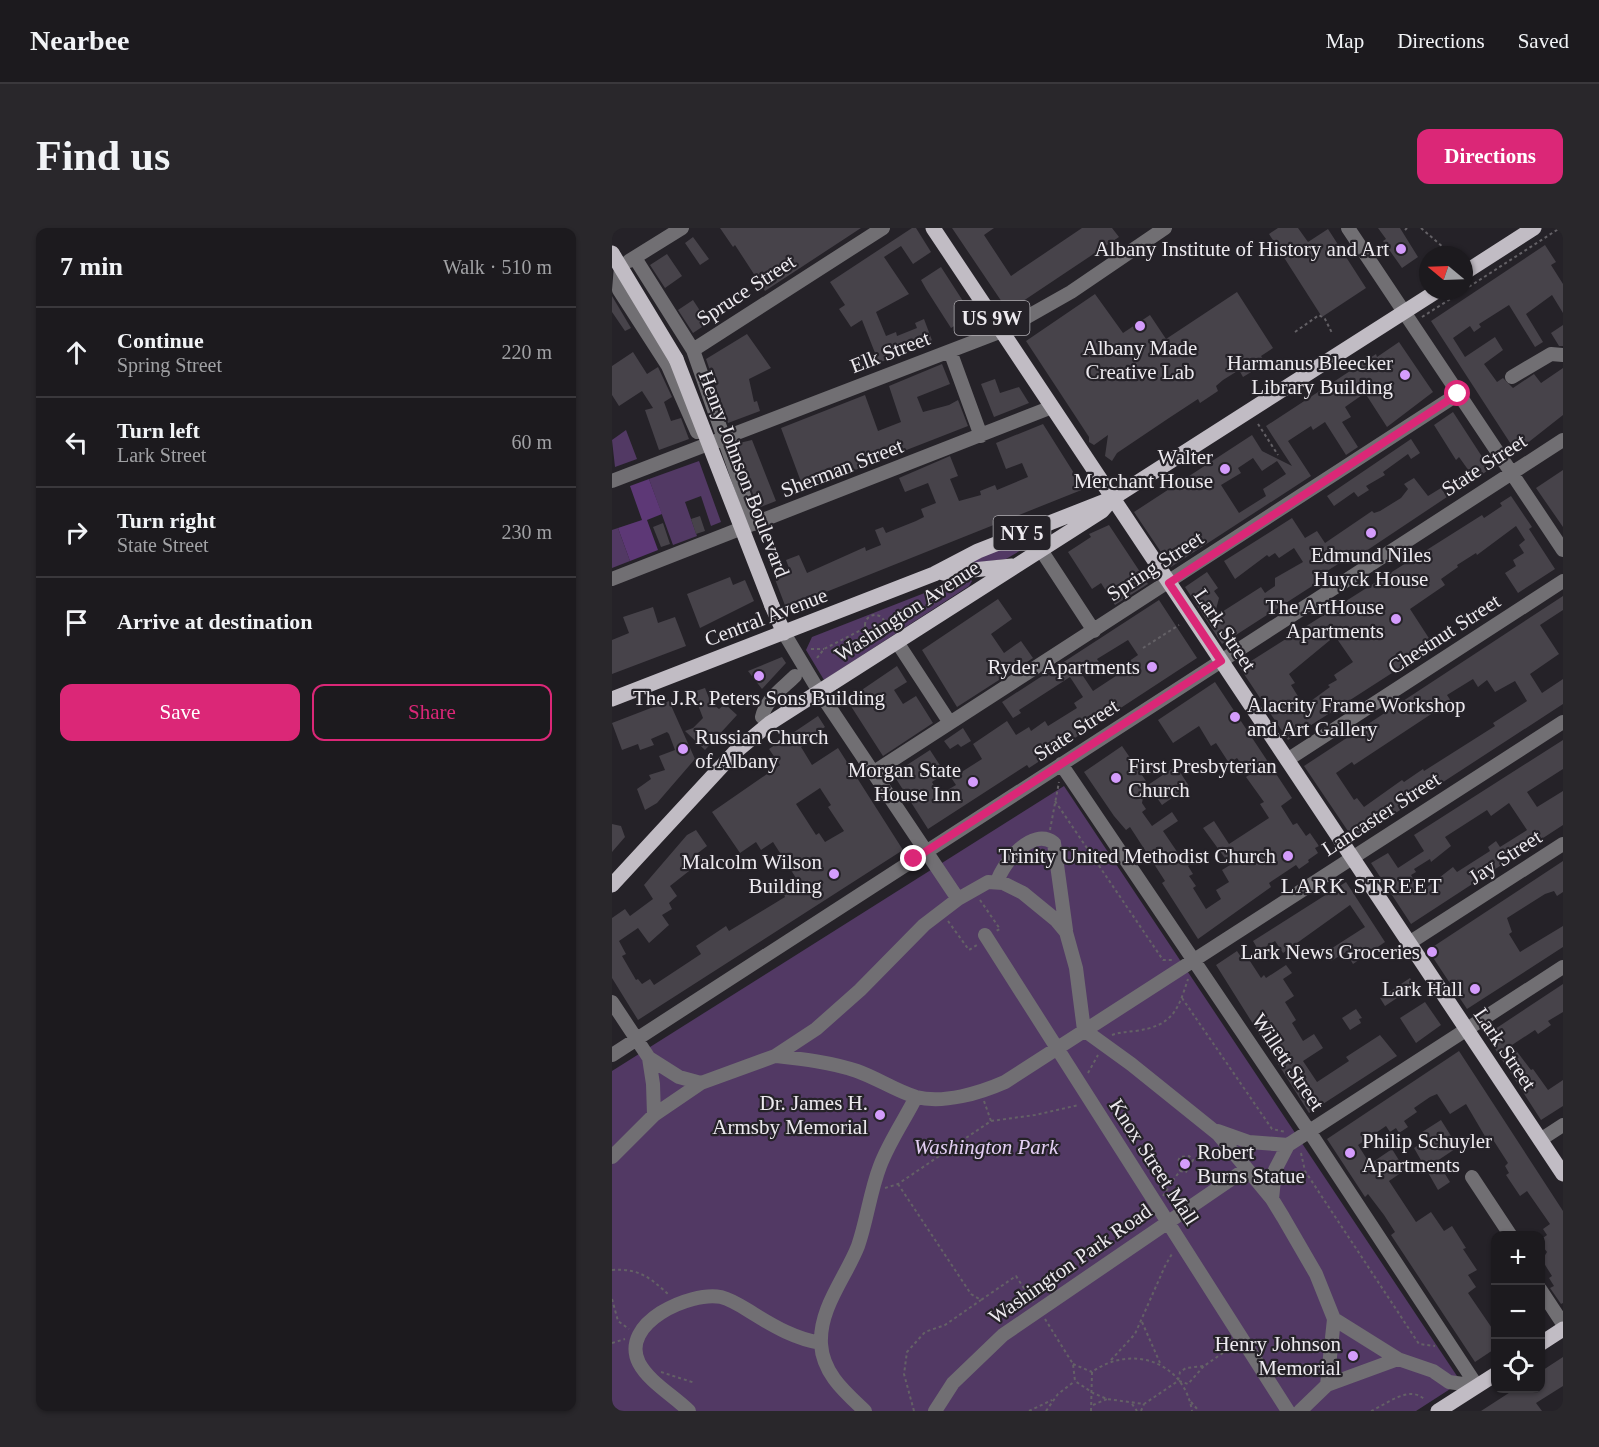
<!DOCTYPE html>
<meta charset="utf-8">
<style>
body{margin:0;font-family:"Times New Roman",serif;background:#29272b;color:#f1f3f6}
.controls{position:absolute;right:18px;bottom:18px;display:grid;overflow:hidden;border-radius:12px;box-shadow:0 2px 4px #0004}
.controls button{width:54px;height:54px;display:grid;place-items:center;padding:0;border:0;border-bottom:2px solid #3a383c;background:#1c1a1e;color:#f1f3f6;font:30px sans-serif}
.compass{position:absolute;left:807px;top:18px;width:54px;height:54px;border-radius:50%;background:#1c1a1e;box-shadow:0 2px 4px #0004;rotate:289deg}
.stop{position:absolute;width:18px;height:18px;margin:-14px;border:4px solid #db2777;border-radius:50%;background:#fff}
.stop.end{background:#db2777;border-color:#fff;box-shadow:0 2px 6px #0008}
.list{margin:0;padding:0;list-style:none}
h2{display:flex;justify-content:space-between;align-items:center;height:78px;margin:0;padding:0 24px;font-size:26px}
h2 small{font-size:20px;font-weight:400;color:#a0a1a4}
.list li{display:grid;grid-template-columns:39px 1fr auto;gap:18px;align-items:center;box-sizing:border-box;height:90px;padding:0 24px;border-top:2px solid #3a383c}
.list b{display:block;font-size:22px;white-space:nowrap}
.list p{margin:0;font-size:20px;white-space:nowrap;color:#a0a1a4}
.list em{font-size:20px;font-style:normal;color:#a0a1a4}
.actions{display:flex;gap:12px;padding:18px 24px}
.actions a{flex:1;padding:14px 0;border:2px solid #db2777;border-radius:12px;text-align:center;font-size:21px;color:#db2777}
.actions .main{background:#db2777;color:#fff}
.icon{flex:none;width:33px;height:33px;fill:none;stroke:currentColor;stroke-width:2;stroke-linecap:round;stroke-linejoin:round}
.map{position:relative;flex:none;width:951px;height:1183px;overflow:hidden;border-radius:12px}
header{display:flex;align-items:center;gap:36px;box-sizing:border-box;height:84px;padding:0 30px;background:#1c1a1e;border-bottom:2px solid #3a383c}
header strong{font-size:28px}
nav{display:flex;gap:33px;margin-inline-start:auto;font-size:21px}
.intro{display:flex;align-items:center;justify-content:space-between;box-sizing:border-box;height:144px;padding:0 36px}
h1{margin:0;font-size:42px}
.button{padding:15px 27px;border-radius:12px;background:#db2777;color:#fff;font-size:21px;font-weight:700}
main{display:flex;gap:36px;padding:0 36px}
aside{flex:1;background:#1c1a1e;border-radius:12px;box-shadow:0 2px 4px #0004}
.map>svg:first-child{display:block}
</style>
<header>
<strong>Nearbee</strong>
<nav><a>Map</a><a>Directions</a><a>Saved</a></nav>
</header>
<div class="intro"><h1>Find us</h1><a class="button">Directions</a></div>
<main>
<aside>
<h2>7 min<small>Walk · 510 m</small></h2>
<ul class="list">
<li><svg class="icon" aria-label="ahead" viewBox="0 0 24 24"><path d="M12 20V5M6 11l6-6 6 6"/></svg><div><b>Continue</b><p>Spring Street</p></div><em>220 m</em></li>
<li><svg class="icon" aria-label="left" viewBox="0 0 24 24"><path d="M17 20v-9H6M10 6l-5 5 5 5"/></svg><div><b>Turn left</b><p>Lark Street</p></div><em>60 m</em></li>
<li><svg class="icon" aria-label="right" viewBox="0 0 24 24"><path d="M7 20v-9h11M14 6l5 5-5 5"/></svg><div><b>Turn right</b><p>State Street</p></div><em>230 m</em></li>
<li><svg class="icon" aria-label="arrive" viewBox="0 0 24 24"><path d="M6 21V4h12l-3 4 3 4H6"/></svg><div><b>Arrive at destination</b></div></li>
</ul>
<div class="actions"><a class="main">Save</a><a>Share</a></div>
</aside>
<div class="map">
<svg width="951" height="1183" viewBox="0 0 951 1183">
<rect width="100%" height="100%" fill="#252228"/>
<path fill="#523964" d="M14,202L25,231L3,239L0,212Z
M87,233L109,294L99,298L89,268L73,274L85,308L61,317L37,251Z
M6,300L18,333L0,340V302Z
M418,309L421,315L394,331L362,335L360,332Z
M356,348L360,353L357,358L212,452L194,422L200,409Z
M452,558L849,1154L804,1183H0V843Z"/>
<path fill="#5d3876" d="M37,251L50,286L35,292L46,322L18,333L6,300L30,292L18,258Z"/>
<path fill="#47434a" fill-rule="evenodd" d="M108,0H249L153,63L123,17L121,19Z
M300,0H304L319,24L301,36L289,18L272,29L297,66L264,84L274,108L284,104L285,108L305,100L303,95L312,91L321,115L269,134L268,132L267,135L250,92L239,99L227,81L233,77L218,54Z
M340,0H382L372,7L399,48L470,0H500L507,9L396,83Z
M666,0H686L696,14L716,1L754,60L710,89L657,6Z
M766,0H788L806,29L790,40L771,13L774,11Z
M81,9L97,31L88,37L73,15Z
M933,17L944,34L939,37L951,56V85L940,67L914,86L931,114L923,119L897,77L867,96L869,99L862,104L858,98L841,110L853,129L883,109L891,122L872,136L885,154L891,150L901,160L922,146L929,155L951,140V187L904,224L819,93Z
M55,26L70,48L53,60L38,37Z
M329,39L360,87L365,95L353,100L349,94L339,100L314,61L309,52Z
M625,64L661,120L649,128L654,135L631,149L627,142L611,152L604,158L606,163L588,175L586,171L557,190L505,225L500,233L493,228L496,207L482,217L477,214V209L414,113L483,66L511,105L538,87L554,111Z
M0,68L19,100L13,103L0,84Z
M81,72L96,95L81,105L66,82Z
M951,97V118H947L939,105Z
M135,106L159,140L137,151L142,174L145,173L148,183L116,195L94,131Z
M787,114L821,164L775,199L753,165L733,179L739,189L730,194L746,219L734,227L713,194L701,202L699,198L676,213L699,248L559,339L522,284L640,207L650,223L680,238L654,198L764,126L765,129ZM641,230L650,243L665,233L674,246L651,261L654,268L627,285L609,257L629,245L626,240Z
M21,124L35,146L46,139L60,169L52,174L59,193L69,190L77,211L47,222L33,182L41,180L30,163L7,178L0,167V138Z
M330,136L338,156L305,169L311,184L337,177L346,172L356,198L192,262L169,200L253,167L266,203L289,194L277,158Z
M383,151L388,165L407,159L417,175L382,189L369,156Z
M841,184L878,241L857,255L852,246L857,243L847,229L844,232L822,197Z
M431,196L472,261L174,380L161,346L177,340L174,332L187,327L195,345L253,319L254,323L269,317L263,302L271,299L274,305L304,293L312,289L309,281L324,275L316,255L293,264L287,250L338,228L346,248L338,251L347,273L369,267L368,263L383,257L385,262L416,249L410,235L394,241L384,215Z
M799,211L808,225L799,231L796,226L771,244L773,247L754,258L757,262L746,269L742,264L722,278L715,268Z
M140,212L164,273L146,280L123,216Z
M951,242V299L924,260Z
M802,250L816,268L829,260L835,269L751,325L748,322L726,336L712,345L708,353L610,416L573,359L595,344L606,360L602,363L607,370L602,389L649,359L653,365L663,358V350L691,334L682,320L667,330L663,325L657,329L655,327L623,351L612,333L680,290L693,310L705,303L713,315L760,283L762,285L768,283L789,270L796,261L792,256Z
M899,268L920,299L917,301L943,341L906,365L893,345L904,338L901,332L912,325L907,317L913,312L904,298L865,327L864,325L845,337L846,339L829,351L833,357L798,381L822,418L676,512L628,440L870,287L872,290L890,278L888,275ZM723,408L741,434L722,447L725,452L716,457L718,459L692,478L679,457L683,455L677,446Z
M88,288L93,303L84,306L79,291Z
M51,295L58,316L49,319L41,299Z
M497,297L536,356L503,377L489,355L480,361L456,324L479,309L477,306Z
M118,349L121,357L133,352L142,373L88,400L75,366Z
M951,368V382L928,397L947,426L918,446L930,465L951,451V476L742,612L692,538ZM861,451L866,459L875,452L883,464L903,453L915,473L881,495L883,498L812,543L811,541L792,554L790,552L752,579L745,570L742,572L724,545L740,534L742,537L839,473L835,467Z
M386,371L400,391L379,406L392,425L409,413L421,430L345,479L310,422Z
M547,372L585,430L417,540L415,537L316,601L281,546L318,522L333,545L320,554L327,567L344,557L336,545L344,540L348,545L370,531L361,516L395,493L404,507L417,499L419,503L433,493L436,498L465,480L462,475L471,469L458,449L407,482L409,485L401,490L390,474ZM516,412L526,427L513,436L516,440L481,463L469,445L487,434L485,431Z
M41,379L46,395L63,389L74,418L0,446V412L17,405L11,389Z
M862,381L868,388L860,393L855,385Z
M170,429L174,435L150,461L136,443Z
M285,438L295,454L282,462L291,476L304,468L321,495L271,528L235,472Z
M603,454L680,570L669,578L681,597L685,595L694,608L698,605L707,618L703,620L706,625L696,632L697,634L687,641L684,637L657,655L659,659L586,711L550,655L553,653L518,599L514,602L502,588L472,544L510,518L534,553L530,575L534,581L530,584L540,598L560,584L566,593L551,603L570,631L578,625L583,633L576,638L581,646L577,648L584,658L581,660L594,681L609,671L604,662L617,654L610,642L618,637L591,600L602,593L617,616L657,590L648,576L652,574L634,549L637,547L625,530L617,535L604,515L599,518L587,498L561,515L546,492Z
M93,460L99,475L107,481L113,476L125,487L93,522L73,503L81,500L91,490L81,464Z
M57,473L83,531L45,575L33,582L25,561L39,551L37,547L53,542L47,528L63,522L57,506L55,504L39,511L42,517L28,522L26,516L10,522L0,495Z
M206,488L213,499L195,511L197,514L189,519L200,537L226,520L291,622L26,792L0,750V690L13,681L18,688L41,671L32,657L75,607L84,602L95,618L86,625L91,632L58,658L65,668L57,675L60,681L50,687L57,697L37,715L26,700L7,713L14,726L10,728L24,752L26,751L30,756L38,751L42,757L89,726L84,718L114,698L117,703L173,669L169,659L184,650L161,614L149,622L144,614L128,625L100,584L168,537L157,521ZM208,560L219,577L216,579L232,603L213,614L207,605L204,607L184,576Z
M351,500L359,513L349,519L346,516L338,521L332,513Z
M951,512V541L915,564L925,579L951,563V597L799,696L759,635L776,625L786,640L812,623L802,607ZM897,575L915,602L888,619L884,613L876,619L878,623L845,644L841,639L810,663L799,647L804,644L802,641L818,631L819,634L839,618L833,609L875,582L879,588Z
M564,538L577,558L550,577L536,557Z
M0,596L9,598L13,609L0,624Z
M951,633V664L945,668L942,663L933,666L895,690L900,704L897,706L908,724L951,698V719L855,781L816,722Z
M734,654L773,714L741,736L734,724L719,733L714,724L753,699L738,677L671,725L663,713L647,723L641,713Z
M625,723L629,729L634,727L649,750L652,747L654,750L674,737L680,745L671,751L682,768L673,774L684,792L680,795L691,813L702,806L711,820L691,833L705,854L737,833L734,829L768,807L785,828L697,885L604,737Z
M798,750L803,758L773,778L768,770Z
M951,756V784L936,793L939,797L926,806L923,802L900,817L919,842L921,841L936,862L951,852V878L929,892L874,807Z
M813,774L829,797L804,815L788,790Z
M744,781L750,790L747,791L749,795L738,802L730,790Z
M847,823L951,983V1075L949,1076L938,1060L942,1058L937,1050L940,1048L930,1032L935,1024L928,1015V1012L935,1007L931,1001L938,996L915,963L908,968L894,947L897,945L893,938L896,935L878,907L874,910L854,876L838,886L825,866L818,869L802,880L805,884L792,893L796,899L787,905L784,900L778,904L774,898L746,917L758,936L780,921L793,942L777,953L804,994L819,984L832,1003L840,998L854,1020L851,1021L865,1042L856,1047L864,1059L856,1065L884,1106V1120L863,1134L779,1007L783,1004L772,987L756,966L753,969L715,911Z
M829,892L846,919L825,933L838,954L826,962L802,920L812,913L807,906Z
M951,1129V1158L924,1175L930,1183H869L903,1161H928V1144Z"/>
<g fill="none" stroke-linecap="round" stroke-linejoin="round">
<path stroke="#646166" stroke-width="2" stroke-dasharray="3 3" stroke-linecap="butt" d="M809,0L839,26
M793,2L795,0
M852,62L948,0
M810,89L851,63
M683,104L707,87L713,91L720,105
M646,196L666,227
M253 397a10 10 0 1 1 20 0a10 10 0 1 1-20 0Z
M531,420L567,397
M199,421H212
M205,430L212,421L253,400
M443,573L551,732H560
M438,602L447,554
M368,672L388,701L384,703
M336,693L357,722L365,717
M570,770L660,901L674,904
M500,807C508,804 515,804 523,803C561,798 566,782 576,751
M476,845L486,827
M372,873L379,893
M689,925L693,943L807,1116L823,1118
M286,956L359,1066L369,1072L404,1048L421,1074
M273,960L286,956L379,893L423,887L467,877
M551,968L562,951L568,943L574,944L581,932L577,928L568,929L566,933L568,943
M0,1042C27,1040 39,1050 58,1068
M0,1071L6,1093L17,1101
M433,1091L461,1136L463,1153L481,1165L495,1171L532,1176L566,1153L568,1144L574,1140L592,1138L621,1118
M530,1094L548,1135
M0,1115L13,1111
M499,1132L523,1106L553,1038L561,1024
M461,1136L480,1144
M49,1144L83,1155
M567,1153L576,1156L592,1138
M579,1174L587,1183
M520,1176L525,1183
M481,1177L495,1171
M302,1183L292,1146L295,1124L313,1104L333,1097L369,1072
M417,1183L440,1172
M434,1183L446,1166L463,1153
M479,1183L480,1144C519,1116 572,1133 580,1183
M529,1183L532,1176
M759,1183C775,1176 797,1157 812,1171"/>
<path stroke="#716f73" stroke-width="14" d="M736,0L951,322
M23,30L81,122L142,296
M17,33L70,0
M9,38L7,62L56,138L85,204
M81,122L271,0
M338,123L369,208
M900,149L939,126L951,127
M0,253L390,103L459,64L553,0
M429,322L482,403
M0,351L440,179
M172,405L208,465L346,671
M285,414L338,495
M150,489C154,471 171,460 183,448
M675,532L951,353
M449,536L697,903L865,1158
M262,544L846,166
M385,654C391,635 420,598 442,615L454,702
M373,707L676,1183
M797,715L951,616
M0,774L37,830L41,856L42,887L0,929
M0,827L951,212
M163,828C190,831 218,834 245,843C265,850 284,863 304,869C332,876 368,865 393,854L951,494
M37,830L67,849L89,855
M42,887L89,855L163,828L204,801L248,762L312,697L346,671L376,654L391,655L411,665L444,692L454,704L464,740L472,802L519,836L606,906L660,971L671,989L704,1046L722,1091L786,1131
M606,903L637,914L676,917
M928,912L951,897
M860,949L899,1008
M660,971L663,942L676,917L951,739
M928,1061L951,1096
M715,1157L786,1131L821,1143L837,1154L865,1158
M77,1183C62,1168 37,1154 27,1135C7,1095 78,1063 109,1069C121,1072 132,1080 142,1086C163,1099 184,1111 209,1115
M253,1183C233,1164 211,1146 209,1116C207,1080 234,1049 246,1018C255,992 258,964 268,938C277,914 293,891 304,869
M323,1183L341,1155L391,1107L634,941
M688,1183L715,1157L722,1091"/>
<path stroke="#c1bcc4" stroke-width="15" d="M321,0L951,946
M0,25L64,131
M852,45L922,0
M331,345L400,338
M160,378L172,405
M0,471L322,346L366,323L501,270
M0,657L122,525L158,495L490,283L501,270L825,63
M928,1116L951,1101
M826,1183L884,1146"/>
<path stroke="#c1bcc4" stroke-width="15" d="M64,131L160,378"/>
</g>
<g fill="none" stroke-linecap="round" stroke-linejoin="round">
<path stroke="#db2777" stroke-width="8" d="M302,631L609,433L557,355L846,166"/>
</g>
<g fill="#d49cfc" stroke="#252228" stroke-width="2">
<circle cx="789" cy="21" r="6"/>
<circle cx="528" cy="98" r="6"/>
<circle cx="793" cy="147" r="6"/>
<circle cx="613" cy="241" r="6"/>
<circle cx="759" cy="305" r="6"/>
<circle cx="784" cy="391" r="6"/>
<circle cx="540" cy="439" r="6"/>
<circle cx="147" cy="448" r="6"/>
<circle cx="623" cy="489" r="6"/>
<circle cx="71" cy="521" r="6"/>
<circle cx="504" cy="550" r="6"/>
<circle cx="361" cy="554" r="6"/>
<circle cx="676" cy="628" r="6"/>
<circle cx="222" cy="646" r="6"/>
<circle cx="820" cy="724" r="6"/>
<circle cx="863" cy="761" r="6"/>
<circle cx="268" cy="887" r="6"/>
<circle cx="738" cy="925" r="6"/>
<circle cx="573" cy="936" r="6"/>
<circle cx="741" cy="1128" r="6"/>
</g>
<g text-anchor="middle" stroke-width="4.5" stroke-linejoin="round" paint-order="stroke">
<g fill="#252228" stroke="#b1aeb3" stroke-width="1.5">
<rect x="342.5" y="73" width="75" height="34" rx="4.5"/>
<rect x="381.5" y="288" width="57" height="34" rx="4.5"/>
</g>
<g font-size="20" font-weight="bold" fill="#edeaef">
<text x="380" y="97">US 9W</text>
<text x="410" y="312">NY 5</text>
</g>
<g font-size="21" fill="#edeaef" stroke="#252228" text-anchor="end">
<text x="777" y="28">Albany Institute of History and Art</text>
<text x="528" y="127" text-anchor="middle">Albany Made<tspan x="528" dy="24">Creative Lab</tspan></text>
<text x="781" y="142">Harmanus Bleecker<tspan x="781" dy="24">Library Building</tspan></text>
<text x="601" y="236">Walter<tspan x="601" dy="24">Merchant House</tspan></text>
<text x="759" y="334" text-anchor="middle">Edmund Niles<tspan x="759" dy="24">Huyck House</tspan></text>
<text x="772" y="386">The ArtHouse<tspan x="772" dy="24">Apartments</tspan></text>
<text x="528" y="446">Ryder Apartments</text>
<text x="147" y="477" text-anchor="middle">The J.R. Peters Sons Building</text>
<text x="635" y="484" text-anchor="start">Alacrity Frame Workshop<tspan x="635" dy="24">and Art Gallery</tspan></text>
<text x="83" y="516" text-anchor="start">Russian Church<tspan x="83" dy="24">of Albany</tspan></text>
<text x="516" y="545" text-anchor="start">First Presbyterian<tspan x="516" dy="24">Church</tspan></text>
<text x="349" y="549">Morgan State<tspan x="349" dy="24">House Inn</tspan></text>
<text x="664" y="635">Trinity United Methodist Church</text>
<text x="210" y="641">Malcolm Wilson<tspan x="210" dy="24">Building</tspan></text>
<text x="808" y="731">Lark News Groceries</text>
<text x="851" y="768">Lark Hall</text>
<text x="256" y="882">Dr. James H.<tspan x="256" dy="24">Armsby Memorial</tspan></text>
<text x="750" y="920" text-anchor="start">Philip Schuyler<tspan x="750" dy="24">Apartments</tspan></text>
<text x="585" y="931" text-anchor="start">Robert<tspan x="585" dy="24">Burns Statue</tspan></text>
<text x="729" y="1123">Henry Johnson<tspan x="729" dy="24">Memorial</tspan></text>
</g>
<g font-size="21" fill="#edeaef" stroke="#252228">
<text transform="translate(134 62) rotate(-33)" y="7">Spruce Street</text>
<text transform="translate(278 124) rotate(-21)" y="7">Elk Street</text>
<text transform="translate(872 237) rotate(-33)" y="7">State Street</text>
<text transform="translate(230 240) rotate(-21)" y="7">Sherman Street</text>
<text transform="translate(132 246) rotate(69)" y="7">Henry Johnson Boulevard</text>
<text transform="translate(543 338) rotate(-33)" y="7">Spring Street</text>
<text transform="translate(295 383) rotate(-33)" y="7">Washington Avenue</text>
<text transform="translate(154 389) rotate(-21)" y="7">Central Avenue</text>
<text transform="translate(613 402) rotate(56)" y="7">Lark Street</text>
<text transform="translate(832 406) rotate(-33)" y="7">Chestnut Street</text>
<text transform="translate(464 502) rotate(-33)" y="7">State Street</text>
<text transform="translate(769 586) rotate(-33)" y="7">Lancaster Street</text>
<text transform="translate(893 629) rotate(-33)" y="7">Jay Street</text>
<text transform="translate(893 821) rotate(56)" y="7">Lark Street</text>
<text transform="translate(676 834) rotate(56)" y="7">Willett Street</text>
<text transform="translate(542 934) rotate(57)" y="7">Knox Street Mall</text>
<text transform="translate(458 1036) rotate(-35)" y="7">Washington Park Road</text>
</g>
<g font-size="21" font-style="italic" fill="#e4cff4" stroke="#252228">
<text x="374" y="926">Washington Park</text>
</g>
<g font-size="22" letter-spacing="1.5" fill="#edeaef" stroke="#252228">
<text x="750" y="665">LARK STREET</text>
</g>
</g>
</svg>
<div class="controls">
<button>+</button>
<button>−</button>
<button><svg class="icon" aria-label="locate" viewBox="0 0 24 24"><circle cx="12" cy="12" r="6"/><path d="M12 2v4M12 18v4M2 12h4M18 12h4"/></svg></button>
</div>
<svg class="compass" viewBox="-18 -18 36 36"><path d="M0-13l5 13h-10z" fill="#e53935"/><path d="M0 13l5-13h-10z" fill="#a0a1a4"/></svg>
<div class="stop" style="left:846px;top:166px"></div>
<div class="stop end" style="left:302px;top:631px"></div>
</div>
</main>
